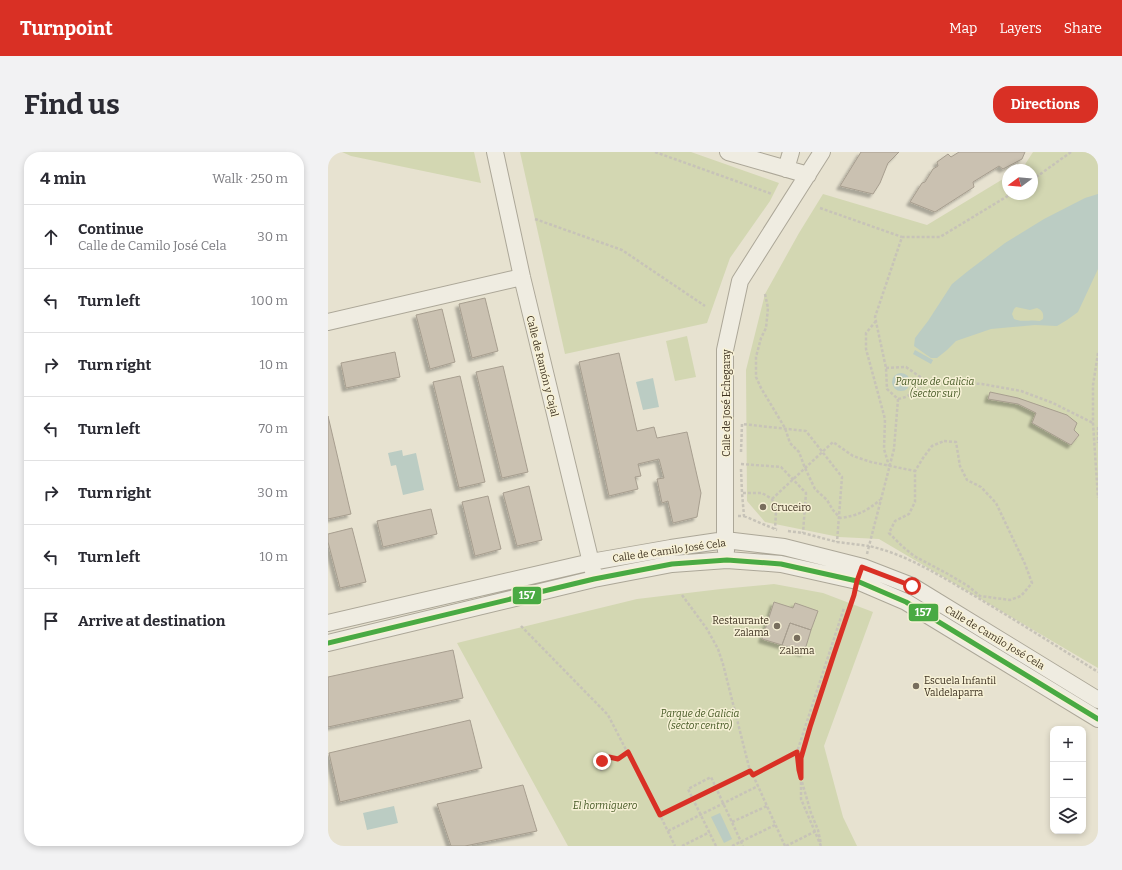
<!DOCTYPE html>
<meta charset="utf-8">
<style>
body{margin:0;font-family:Bitter,serif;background:#f2f2f3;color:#2b2b33}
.controls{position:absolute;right:12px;bottom:12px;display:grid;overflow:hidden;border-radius:8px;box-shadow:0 2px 6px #0003}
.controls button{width:36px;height:36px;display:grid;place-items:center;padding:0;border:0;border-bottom:1px solid #e1e1e2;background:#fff;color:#2b2b33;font:20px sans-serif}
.compass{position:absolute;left:674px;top:12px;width:36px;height:36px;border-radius:50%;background:#fff;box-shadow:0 2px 6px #0003;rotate:254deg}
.stop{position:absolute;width:12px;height:12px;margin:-9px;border:3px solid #d93025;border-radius:50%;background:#fff}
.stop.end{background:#d93025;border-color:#fff;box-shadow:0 1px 4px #0008}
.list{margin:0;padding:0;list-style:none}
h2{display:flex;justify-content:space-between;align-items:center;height:52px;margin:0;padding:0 16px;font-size:17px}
h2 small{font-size:13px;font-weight:400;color:#7c7c81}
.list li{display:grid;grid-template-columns:26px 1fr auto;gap:12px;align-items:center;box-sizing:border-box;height:64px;padding:0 16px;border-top:1px solid #e1e1e2}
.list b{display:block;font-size:15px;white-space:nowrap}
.list p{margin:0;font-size:13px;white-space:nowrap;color:#7c7c81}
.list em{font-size:13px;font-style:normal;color:#7c7c81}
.icon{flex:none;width:22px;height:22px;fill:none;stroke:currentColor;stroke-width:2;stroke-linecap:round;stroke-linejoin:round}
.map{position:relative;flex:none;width:770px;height:694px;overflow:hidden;border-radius:16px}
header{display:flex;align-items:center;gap:24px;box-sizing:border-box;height:56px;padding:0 20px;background:#d93025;color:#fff}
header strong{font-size:19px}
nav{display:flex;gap:22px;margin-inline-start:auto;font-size:14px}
.intro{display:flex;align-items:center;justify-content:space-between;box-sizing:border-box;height:96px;padding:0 24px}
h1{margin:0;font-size:28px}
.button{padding:10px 18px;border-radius:16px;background:#d93025;color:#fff;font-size:14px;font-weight:700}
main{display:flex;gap:24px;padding:0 24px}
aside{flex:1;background:#fff;border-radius:16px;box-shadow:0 2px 6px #0003}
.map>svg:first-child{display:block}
</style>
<header>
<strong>Turnpoint</strong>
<nav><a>Map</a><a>Layers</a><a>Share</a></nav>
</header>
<div class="intro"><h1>Find us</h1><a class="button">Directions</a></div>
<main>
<aside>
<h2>4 min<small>Walk · 250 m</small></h2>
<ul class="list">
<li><svg class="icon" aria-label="ahead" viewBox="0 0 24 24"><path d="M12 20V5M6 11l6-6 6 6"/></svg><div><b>Continue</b><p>Calle de Camilo José Cela</p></div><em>30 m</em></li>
<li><svg class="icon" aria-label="left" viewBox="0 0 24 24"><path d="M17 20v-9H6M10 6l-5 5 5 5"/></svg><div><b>Turn left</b></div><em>100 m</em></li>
<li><svg class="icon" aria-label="right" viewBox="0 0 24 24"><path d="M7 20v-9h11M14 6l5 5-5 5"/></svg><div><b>Turn right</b></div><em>10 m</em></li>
<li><svg class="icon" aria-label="left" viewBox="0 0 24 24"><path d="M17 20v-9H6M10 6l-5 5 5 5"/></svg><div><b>Turn left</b></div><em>70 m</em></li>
<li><svg class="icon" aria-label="right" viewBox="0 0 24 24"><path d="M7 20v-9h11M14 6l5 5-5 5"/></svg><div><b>Turn right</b></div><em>30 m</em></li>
<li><svg class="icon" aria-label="left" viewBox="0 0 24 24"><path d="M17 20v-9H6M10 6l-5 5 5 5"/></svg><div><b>Turn left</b></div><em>10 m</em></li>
<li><svg class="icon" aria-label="arrive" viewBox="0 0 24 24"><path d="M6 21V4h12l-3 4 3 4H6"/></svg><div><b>Arrive at destination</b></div></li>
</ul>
</aside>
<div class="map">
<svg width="770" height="694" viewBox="0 0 770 694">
<defs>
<filter id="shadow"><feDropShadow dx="-3.5" dy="3.5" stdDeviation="1" flood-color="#0004"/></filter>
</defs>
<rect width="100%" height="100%" fill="#e7e2d0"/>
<path fill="#d3d7b2" d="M14,0H146L153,31L23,4Z
M192,0H363L451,31L442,49L402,106L379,171L237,202Z
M705,0H770V516L551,387L511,385L437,370L419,349L418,218L437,142L471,81L495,42L599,73L680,24V42H704V18H690L696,14Z
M359,184L368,225L347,229L338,189Z
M446,432L495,441L545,460L496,594L515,665L529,694H240L129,491L309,447L393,437Z"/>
<path fill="#bbccc3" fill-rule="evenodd" d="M770,42V117L750,160L739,168L729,174L707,173L663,177L628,189L619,198L609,206H603L586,194L587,186L600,169L624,132L640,119L677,91L716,67L757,46ZM688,155L702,158L709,156C714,158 716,161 715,167L712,169C701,167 697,171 686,167L684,162L686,157Z
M587,198L605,208L603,212L585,202Z
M564 230a9 9 0 1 1 18 0a9 9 0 1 1-18 0Z
M325,226L331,255L315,258L308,230Z
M74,298L75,304L88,301L96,338L75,343L68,313L63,314L60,301Z
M66,654L70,671L39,678L35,661Z
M392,661L404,687L396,691L383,665Z"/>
<path fill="#cac1b1" stroke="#a79e8f" filter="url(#shadow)" d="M533,0H571L560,11L552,31L545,42L512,34Z
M631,0H697L694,7L675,17L671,14L645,30L646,35L607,60L582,50L594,31L597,30L605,17L610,14L609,10L620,2L623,5Z
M157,146L170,199L144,206L131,152Z
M114,157L127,210L102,217L88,163Z
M67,200L72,225L18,236L13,211Z
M291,201L309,279L326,275L329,286L359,280L373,341L369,365L345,371L340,349L334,351L329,327L336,326L331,307L310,312L313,324L307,325L310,337L281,344L251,210Z
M175,214L200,320L174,326L148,220Z
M132,224L157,330L131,336L105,230Z
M662,240L690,246L739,263L749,271L746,278L751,283L743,293L704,271L708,261L690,252L660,247Z
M0,264L23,362L0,367Z
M201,334L214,388L189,394L175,341Z
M160,344L173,397L147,404L134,350Z
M103,357L109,382L55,395L49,369Z
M24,376L38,430L12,436L0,390V382Z
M446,450L465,456L467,451L490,459L483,478L462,471L454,493L434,487Z
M462,471L483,478L476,501L454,493Z
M125,498L135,546L0,575V525Z
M142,568L154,616L12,650L1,601Z
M195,633L209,679L137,694H123L109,652Z"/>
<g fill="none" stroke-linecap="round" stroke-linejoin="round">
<defs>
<path id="minor" d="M167,0L194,125L265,419
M400,0L480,23
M458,17L463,0
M0,170L194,125
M398,399L397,388V198L412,129L494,0
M0,471L263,410L343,396L397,388L456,395L535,415L584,434L770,548
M0,491L266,427L344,412L399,408L453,412L529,429L578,450L770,567"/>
</defs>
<use href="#minor" stroke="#aca798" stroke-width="18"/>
<path stroke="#c7c3b8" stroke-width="2.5" stroke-dasharray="3 2" stroke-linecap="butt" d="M327,0L444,42
M704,28L743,0
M492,56L574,85
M207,67L294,98L377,154
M437,142L440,156L438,176L433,186L428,205V225L433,236L457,276L462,291L471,300L477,316L487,337L499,348L505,358L512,366C529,364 539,359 552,348
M548,169L538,181V197L557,267L556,297L561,314
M770,201L765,233V271L770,346
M558,216L578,215L598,229L654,232L693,239L725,251L765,271
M570,247C582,245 589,238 598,229
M770,275V291
M616,289L628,290L632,314L639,328L653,335L668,351L697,412L704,431L693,444L682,448L652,444L640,434L620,422L586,404L574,394L561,381L567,369L581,362L587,350V319L595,306L604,294Z
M413,300L414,272L478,279L514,325L509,390
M413,312L453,315L478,341L475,381
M413,317L414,341
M444,347L505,290L525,304L543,310L587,319
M410,364H416L414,341H434L444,347L448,360L447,377
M416,364L449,378
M460,379L475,381L509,390L541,394L566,297L570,247L559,237L558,216L547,165L574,85H612L683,42
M539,402L541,394C577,402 609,422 640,440C684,466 727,493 770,520
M354,443L379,477L390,497L395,512L422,619
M193,474L280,563L332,663L347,694
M469,600L472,622
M273,619L274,609L281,605L290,607L300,601
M474,630L483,661L490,678L493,692
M332,663L422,619L425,623
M404,670L439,654
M340,679L430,634
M354,694L382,680
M388,694L360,637L383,625L415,694
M404,694L447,673
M457,694L425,623L469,600L516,456
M458,694L488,679
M493,694L473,647V606L482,575L506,502L527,443"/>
<use href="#minor" stroke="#efece1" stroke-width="16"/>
<defs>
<path id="bus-1" d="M0,491L266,427L344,412L399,408L453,412L529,429L578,450L770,567"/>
</defs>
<use href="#bus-1" stroke="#f7f1d6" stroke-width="8"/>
<use href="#bus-1" stroke="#49aa43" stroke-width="5"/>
</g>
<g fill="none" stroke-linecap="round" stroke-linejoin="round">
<path stroke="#d93025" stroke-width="5" d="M274,609L281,605L290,607L300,600L332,663L422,619L425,623L469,600L471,618L473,626V606L482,575L506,502L526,443L529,429L534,415L584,434"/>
</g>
<g fill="#786e5d" stroke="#f7f1d6" stroke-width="1.5">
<circle cx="435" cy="355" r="4"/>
<circle cx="449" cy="474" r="4"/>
<circle cx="469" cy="486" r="4"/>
<circle cx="588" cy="534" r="4"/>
</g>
<g text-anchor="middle" stroke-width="3" stroke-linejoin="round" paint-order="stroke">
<g font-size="10" fill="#3c301f" stroke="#f7f1d6">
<text transform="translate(215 214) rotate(76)" y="4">Calle de Ramón y Cajal</text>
<text transform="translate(398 251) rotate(-90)" y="4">Calle de José Echegaray</text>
<text transform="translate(341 398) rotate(-8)" y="4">Calle de Camilo José Cela</text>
<text transform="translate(667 485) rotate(31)" y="4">Calle de Camilo José Cela</text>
</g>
<g font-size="10" font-style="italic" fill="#465925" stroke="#f7f1d6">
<text x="607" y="233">Parque de Galicia<tspan x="607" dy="12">(sector sur)</tspan></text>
<text x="372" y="565">Parque de Galicia<tspan x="372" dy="12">(sector centro)</tspan></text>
<text x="277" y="657">El hormiguero</text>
</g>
<g font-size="10" fill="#3c301f" stroke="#f7f1d6" text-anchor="start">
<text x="443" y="359">Cruceiro</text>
<text x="441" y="472" text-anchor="end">Restaurante<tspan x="441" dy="12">Zalama</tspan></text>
<text x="469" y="502" text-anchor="middle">Zalama</text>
<text x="596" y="532">Escuela Infantil<tspan x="596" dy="12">Valdelaparra</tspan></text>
</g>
</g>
<g stroke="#f7f1d6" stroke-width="1.5">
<rect x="184" y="434" width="30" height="19" rx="4" fill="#49aa43"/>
<rect x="580" y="451" width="31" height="19" rx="4" fill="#49aa43"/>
</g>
<g font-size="11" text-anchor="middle" font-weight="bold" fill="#fff">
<text x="199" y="447">157</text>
<text x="595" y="464">157</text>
</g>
</svg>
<div class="controls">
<button>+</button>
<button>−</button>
<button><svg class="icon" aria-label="layers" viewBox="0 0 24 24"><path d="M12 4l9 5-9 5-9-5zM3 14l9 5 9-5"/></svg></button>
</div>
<svg class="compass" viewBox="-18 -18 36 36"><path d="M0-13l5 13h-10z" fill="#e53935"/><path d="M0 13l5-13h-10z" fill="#7c7c81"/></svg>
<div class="stop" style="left:584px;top:434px"></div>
<div class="stop end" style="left:274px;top:609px"></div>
</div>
</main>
